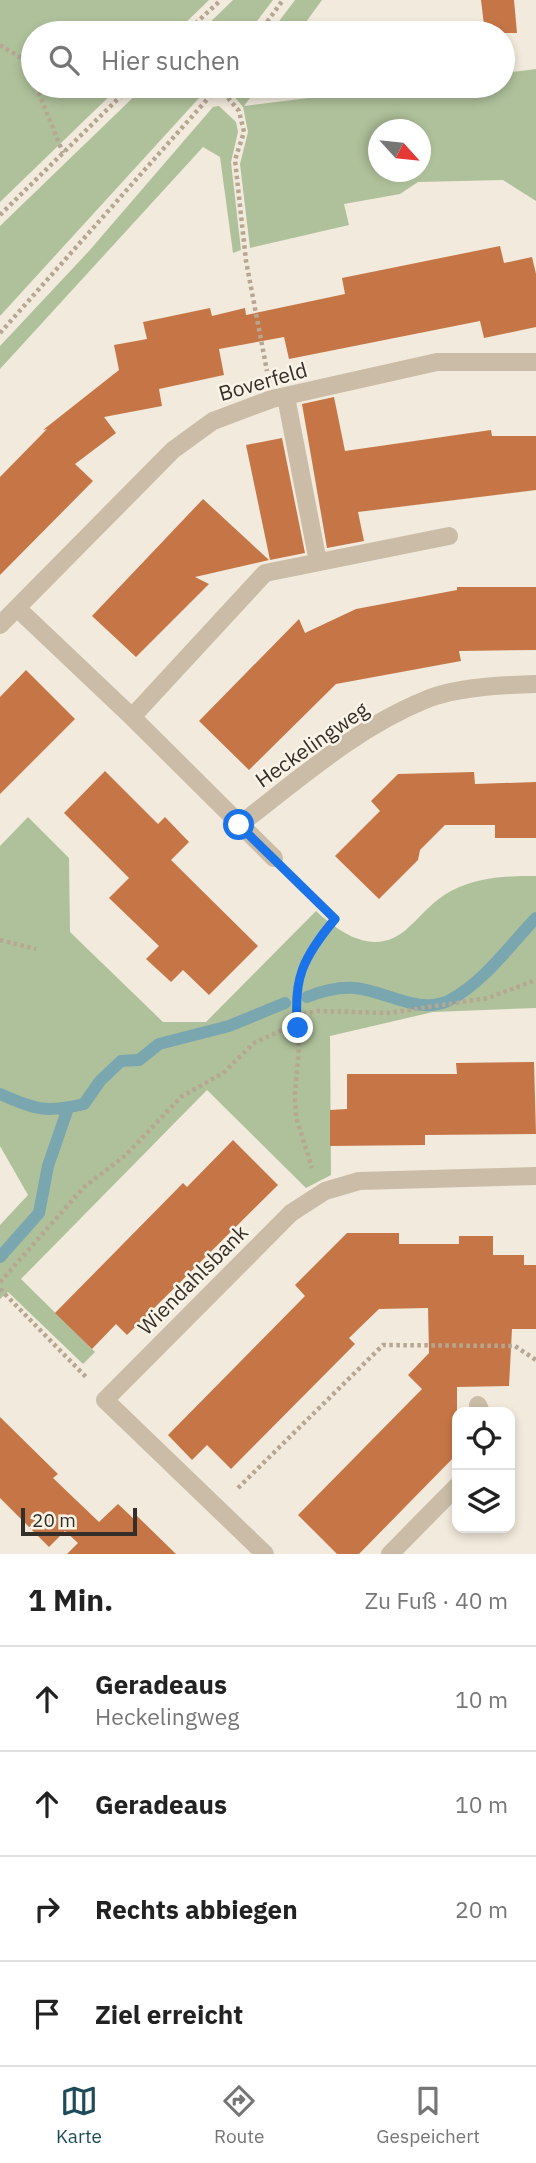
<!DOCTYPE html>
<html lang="de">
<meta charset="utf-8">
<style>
body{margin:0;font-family:"IBM Plex Sans",sans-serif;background:#f2f2f2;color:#222}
.controls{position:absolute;right:21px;bottom:21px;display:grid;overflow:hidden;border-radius:14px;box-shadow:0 4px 10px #0003}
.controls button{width:63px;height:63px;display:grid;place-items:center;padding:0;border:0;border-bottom:2px solid #e0e0e0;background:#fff;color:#222;font:35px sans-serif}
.compass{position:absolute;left:368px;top:119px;width:63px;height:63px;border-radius:50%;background:#fff;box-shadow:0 4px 10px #0003;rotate:117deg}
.scale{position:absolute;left:21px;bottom:18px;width:116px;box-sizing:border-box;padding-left:7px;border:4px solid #362e28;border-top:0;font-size:19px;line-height:24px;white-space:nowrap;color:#362e28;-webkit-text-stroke:5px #f9f4e8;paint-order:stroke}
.stop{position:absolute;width:21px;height:21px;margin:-16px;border:5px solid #1a73e8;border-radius:50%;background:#fff}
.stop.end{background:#1a73e8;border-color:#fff;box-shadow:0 2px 7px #0008}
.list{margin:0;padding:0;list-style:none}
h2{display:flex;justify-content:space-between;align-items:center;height:91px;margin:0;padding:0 28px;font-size:30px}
h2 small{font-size:23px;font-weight:400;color:#767676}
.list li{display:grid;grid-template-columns:46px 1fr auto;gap:21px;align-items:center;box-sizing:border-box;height:105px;padding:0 28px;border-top:2px solid #e0e0e0}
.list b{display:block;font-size:26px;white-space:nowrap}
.list p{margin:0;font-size:23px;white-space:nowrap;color:#767676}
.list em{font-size:23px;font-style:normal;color:#767676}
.icon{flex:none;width:38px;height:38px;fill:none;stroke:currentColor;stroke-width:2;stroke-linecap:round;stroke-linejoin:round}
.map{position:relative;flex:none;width:536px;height:1554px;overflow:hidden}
.search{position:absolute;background:#fff;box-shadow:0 4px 10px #0003;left:21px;right:21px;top:21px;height:77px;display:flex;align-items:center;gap:18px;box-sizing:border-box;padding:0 24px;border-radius:38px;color:#767676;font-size:26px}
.sheet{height:511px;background:#fff}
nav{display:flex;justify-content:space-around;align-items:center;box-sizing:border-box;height:98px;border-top:2px solid #e0e0e0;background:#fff;font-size:19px;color:#767676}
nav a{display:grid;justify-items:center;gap:4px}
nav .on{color:#1d4c58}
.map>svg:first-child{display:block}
</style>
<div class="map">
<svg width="536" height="1554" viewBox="0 0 536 1554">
<rect width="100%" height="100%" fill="#f2eadc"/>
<path fill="#afc19b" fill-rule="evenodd" d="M0,0H209L175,33H33V86H120L0,202Z
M233,0H273L248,33H199Z
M295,0H322L298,33H270Z
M536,69V201L503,180L418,182L400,194L344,204L349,225L250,248L240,164L248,132L243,107L228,89L231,86H259L244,106L405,86H503V73ZM378,130H420V172H378Z
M145,86H210L0,316V226Z
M219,106L236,122L238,132L231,162L241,250L233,253L220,157L203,147L0,369V346L89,251L213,107Z
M28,817L69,858L70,932L163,1022H206L316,911C343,936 378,958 410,926C424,913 434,900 451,891C478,877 506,876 536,876V1008L433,1012L330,1036L331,1175L306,1188L207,1090L21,1279L95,1352L83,1364L8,1292L0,1299V1225L28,1195L0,1146V846Z"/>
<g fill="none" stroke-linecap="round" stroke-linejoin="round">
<path stroke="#7aa6af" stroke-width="12" d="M307,997C322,991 338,987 354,988C385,990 419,1016 450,1000C484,982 510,945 536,918
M0,1094C35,1110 47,1113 84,1104L100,1081L121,1061L139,1060L159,1044L229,1026L285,1003
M0,1257L39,1213L48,1166L68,1108"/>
</g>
<path fill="#c67646" d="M481,0H514L517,33H485Z
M500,246L504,263L532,257L536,274V327L484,338L480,321L289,359L284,337L219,349L224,375L159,389L162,406L104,417L116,433L75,464L93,481L0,575V477L47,429L43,430L119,370L114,345L147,339L143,322L210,308L212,316L245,308L246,315L345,294L342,278Z
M334,397L345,451L491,430L492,436H536V490L358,512L364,541L327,548L302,404Z
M282,438L305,553L270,560L246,445Z
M203,499L269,560L195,577L209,584L136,657L92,616Z
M457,587H536V650L459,651L461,661L336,684L249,770L199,721L299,619L305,633L356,609L457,590Z
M26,670L75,719L0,794V697Z
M105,771L158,824L165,817L189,842L171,860L258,946L209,995L183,970L171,982L146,959L159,946L109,898L129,878L64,813Z
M474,772L475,784L536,782V838H495V825H445L420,850L418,860L379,899L335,856L380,811L371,801L398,774Z
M534,1062L536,1134L425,1135V1145L330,1146V1110L347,1109V1074H457L456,1063Z
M233,1140L278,1185L127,1335L116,1324L92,1349L55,1313L183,1183L187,1187Z
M347,1233H399V1244H459V1236H493V1255H524V1265H536V1329H512L509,1386L457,1387V1454L359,1554H337L298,1515L422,1389L408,1375L429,1353L428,1308L379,1309L349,1338L355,1344L231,1469L207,1445L192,1460L168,1435L305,1296L295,1285Z
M0,1417L58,1474L53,1478L99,1522L118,1504L134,1519L137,1516L176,1554H67L78,1543L65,1531L49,1547L0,1498Z"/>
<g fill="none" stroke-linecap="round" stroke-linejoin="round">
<path stroke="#b6a692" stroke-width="4.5" stroke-dasharray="3.5 3.5" stroke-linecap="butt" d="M185,33L221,0
M259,33L283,0
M0,45L23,59L33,80
M36,86L63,153
M219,87L239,111L244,132L235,160L246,261L267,371
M0,215L131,86
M0,333L219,86
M292,876L335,919L302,963L296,991L299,1048L295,1094L296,1117L312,1168
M0,940L36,949
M296,1015L317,1011L389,1013L488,998L536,980
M0,1282L84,1187L126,1155L181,1097L223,1073L254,1043L297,1023
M0,1289L87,1378
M238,1488L383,1345L515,1346L536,1360"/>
<path stroke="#cabca7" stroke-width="18" d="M286,397L318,562
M17,608L132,717L274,858
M0,625L173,450L213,421L272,399L437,362H536
M132,717L265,573L449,536
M239,825C298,780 356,728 425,700C455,687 504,685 536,684
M478,1405L481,1412
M265,1554L105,1400L291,1213L325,1191L359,1181L536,1176
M390,1554L457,1486"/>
</g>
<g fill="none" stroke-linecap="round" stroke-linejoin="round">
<path stroke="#1a73e8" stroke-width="9" d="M239,825L335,919C304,956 292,979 298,1028"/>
</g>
<g text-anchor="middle" stroke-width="5" stroke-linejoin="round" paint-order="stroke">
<g font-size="21" fill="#362e28" stroke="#f9f4e8">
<text transform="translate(263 382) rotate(-16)" y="7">Boverfeld</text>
<text transform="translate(312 745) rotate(-35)" y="7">Heckelingweg</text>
<text transform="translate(193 1280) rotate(-45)" y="7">Wiendahlsbank</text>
</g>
</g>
</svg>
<div class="controls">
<button><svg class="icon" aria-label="locate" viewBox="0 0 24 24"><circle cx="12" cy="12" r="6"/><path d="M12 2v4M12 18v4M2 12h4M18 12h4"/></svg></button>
<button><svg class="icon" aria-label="layers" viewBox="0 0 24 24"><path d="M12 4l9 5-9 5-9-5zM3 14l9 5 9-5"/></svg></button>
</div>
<svg class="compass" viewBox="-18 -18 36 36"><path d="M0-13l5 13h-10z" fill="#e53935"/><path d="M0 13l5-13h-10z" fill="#767676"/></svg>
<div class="scale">20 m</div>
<div class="stop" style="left:239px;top:825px"></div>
<div class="stop end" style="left:298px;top:1028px"></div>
<div class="search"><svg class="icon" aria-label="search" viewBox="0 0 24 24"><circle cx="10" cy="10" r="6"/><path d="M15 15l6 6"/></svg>Hier suchen</div>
</div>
<section class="sheet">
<h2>1 Min.<small>Zu Fuß · 40 m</small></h2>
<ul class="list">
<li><svg class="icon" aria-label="ahead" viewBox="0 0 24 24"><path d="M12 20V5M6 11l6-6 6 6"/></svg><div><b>Geradeaus</b><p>Heckelingweg</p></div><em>10 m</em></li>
<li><svg class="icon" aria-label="ahead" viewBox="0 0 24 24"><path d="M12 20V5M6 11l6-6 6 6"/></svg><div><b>Geradeaus</b></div><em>10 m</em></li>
<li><svg class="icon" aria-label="right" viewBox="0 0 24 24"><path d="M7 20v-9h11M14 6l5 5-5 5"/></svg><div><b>Rechts abbiegen</b></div><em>20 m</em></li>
<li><svg class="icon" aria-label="arrive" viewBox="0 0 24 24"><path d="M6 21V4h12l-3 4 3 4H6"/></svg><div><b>Ziel erreicht</b></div></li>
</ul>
</section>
<nav>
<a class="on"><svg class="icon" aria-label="map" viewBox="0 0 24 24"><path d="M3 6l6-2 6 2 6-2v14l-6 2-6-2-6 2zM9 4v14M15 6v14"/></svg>Karte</a>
<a><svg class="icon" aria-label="directions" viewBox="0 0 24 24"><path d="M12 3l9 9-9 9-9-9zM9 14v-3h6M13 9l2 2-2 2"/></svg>Route</a>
<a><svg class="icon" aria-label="saved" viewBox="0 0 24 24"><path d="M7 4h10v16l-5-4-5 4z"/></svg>Gespeichert</a>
</nav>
